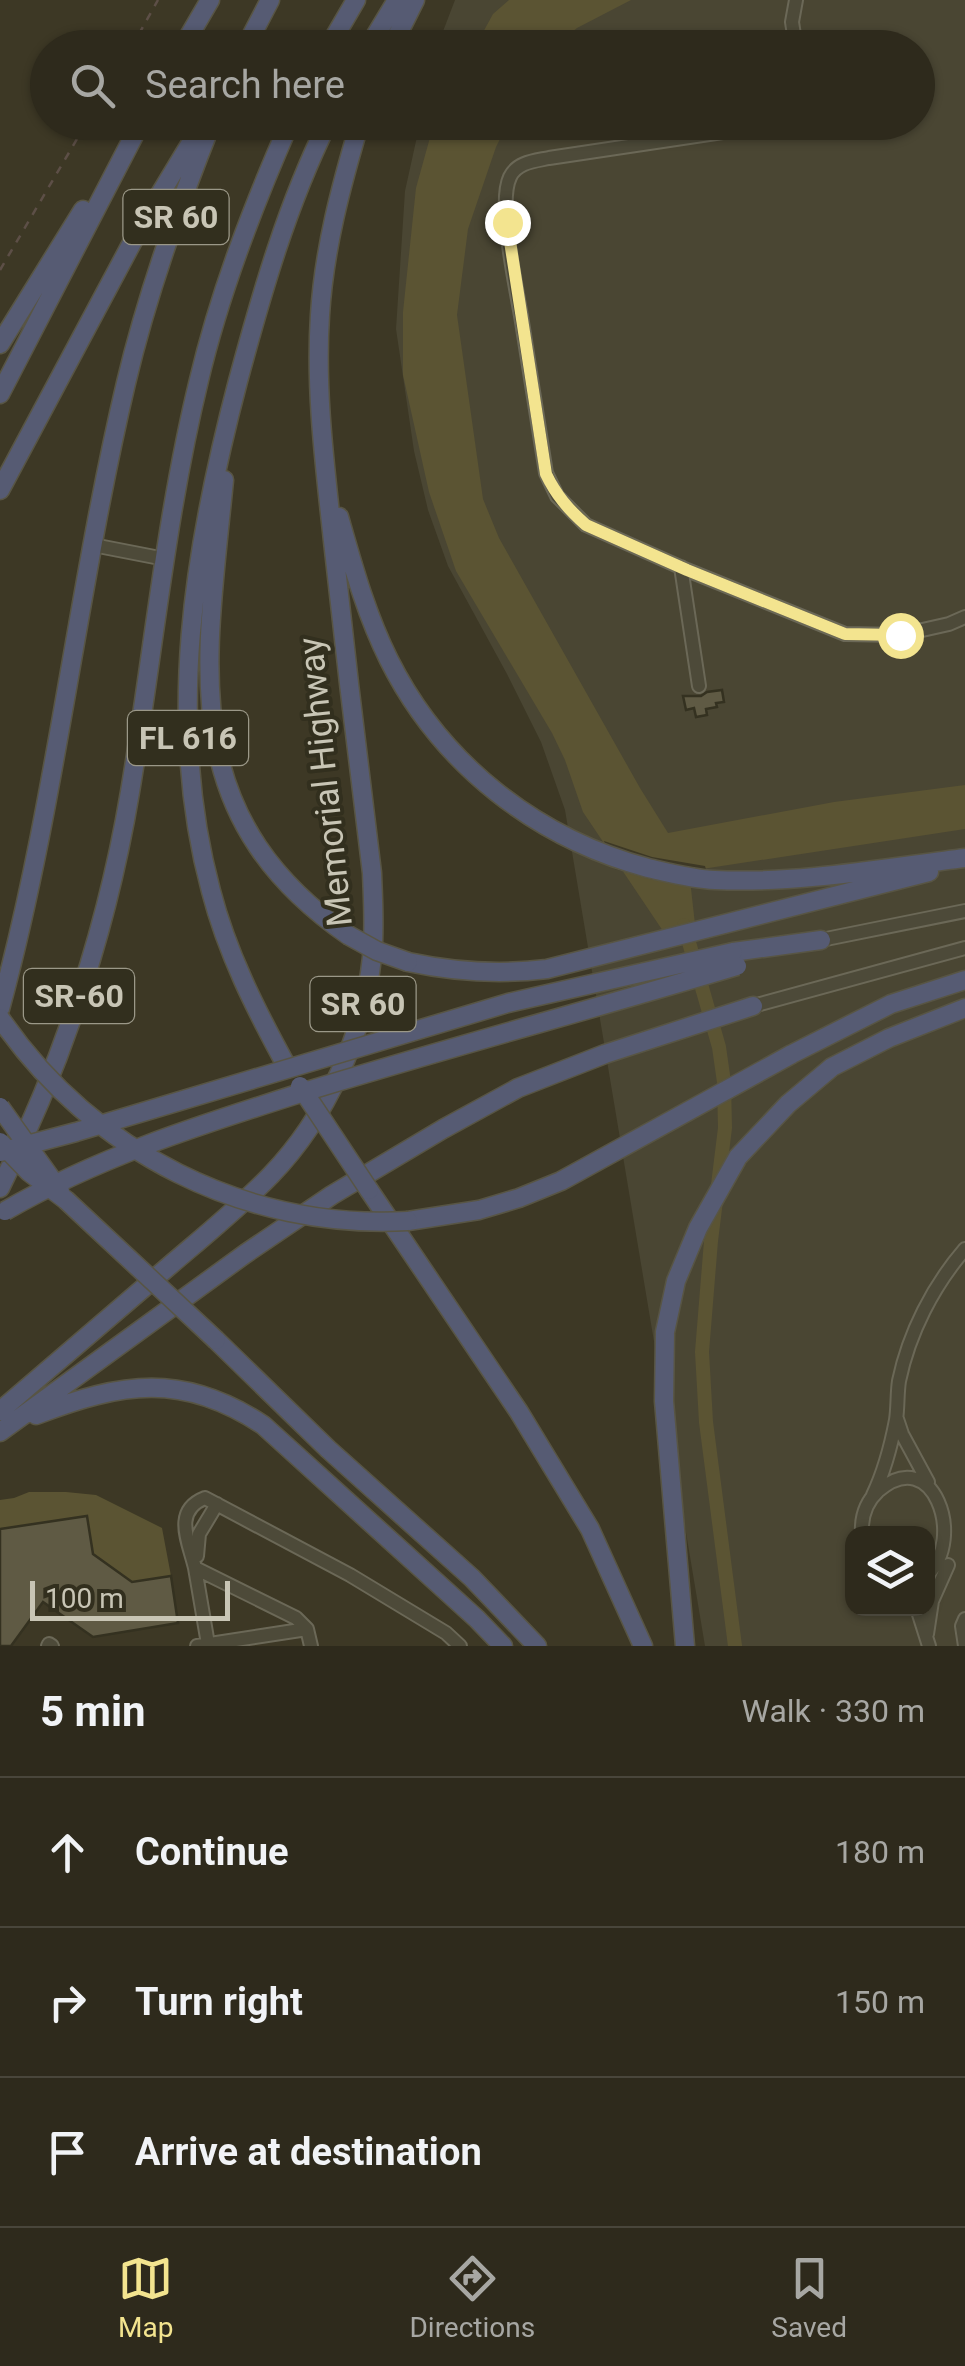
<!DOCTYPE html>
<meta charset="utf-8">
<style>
body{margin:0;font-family:Roboto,sans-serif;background:#363225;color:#f1f3f6}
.controls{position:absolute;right:30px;bottom:30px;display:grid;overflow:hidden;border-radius:20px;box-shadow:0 2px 8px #0004}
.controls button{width:90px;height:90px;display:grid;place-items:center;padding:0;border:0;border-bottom:2px solid #49463b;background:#2e2a1c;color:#f1f3f6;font:50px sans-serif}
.scale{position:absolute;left:30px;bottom:25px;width:200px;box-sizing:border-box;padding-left:10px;border:5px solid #c8c5b5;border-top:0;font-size:28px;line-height:35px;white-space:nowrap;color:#c8c5b5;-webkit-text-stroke:8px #322f1e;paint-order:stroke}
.stop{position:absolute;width:30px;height:30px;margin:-22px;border:8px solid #f3e48f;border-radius:50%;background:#fff}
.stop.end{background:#f3e48f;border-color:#fff;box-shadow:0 2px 10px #0008}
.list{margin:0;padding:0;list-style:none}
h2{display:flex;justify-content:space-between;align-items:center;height:130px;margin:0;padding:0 40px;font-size:42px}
h2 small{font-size:32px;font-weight:400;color:#a7a7a3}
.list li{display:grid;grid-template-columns:65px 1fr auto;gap:30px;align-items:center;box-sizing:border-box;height:150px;padding:0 40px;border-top:2px solid #49463b}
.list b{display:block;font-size:38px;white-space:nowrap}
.list em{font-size:32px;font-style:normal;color:#a7a7a3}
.icon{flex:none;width:55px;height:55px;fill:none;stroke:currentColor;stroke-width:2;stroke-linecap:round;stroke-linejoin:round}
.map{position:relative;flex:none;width:965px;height:1646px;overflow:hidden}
.search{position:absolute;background:#2e2a1c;box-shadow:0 2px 8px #0004;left:30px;right:30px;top:30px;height:110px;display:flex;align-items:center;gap:25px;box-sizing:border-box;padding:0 35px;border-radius:55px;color:#a7a7a3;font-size:38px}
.sheet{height:580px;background:#2e2a1c}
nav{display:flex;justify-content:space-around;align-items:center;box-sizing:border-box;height:140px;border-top:2px solid #49463b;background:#2e2a1c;font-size:28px;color:#a7a7a3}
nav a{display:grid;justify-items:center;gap:5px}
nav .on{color:#f3e48f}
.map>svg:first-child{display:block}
</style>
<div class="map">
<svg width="965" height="1646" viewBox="0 0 965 1646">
<rect width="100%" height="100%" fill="#3d3825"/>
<path fill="#4a4633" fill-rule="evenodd" d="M455,0H965V1646H705L565,810L541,742L507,674L448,566L428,510L414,451L396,329L405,191L420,123L918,122V48L437,47ZM852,1534H928V1608H852Z"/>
<path fill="#5b5433" d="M509,0H631L577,28L554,47H475L493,14Z
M434,123H508L496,147L468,229L457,315L483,499L499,538L640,788L668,833L834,802L965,785V829L689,871L696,933L663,931L583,812L565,760L552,733L456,571L429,492L403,375V312L416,188Z
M29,1492H66L96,1495L162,1528L171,1576L132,1582L93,1554L87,1516L0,1529V1500L14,1498Z"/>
<path fill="#3d3825" d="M604,841L652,857L705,866L707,873L695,886L650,879L615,869L610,861Z"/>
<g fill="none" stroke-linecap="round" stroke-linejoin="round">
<path stroke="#5b5433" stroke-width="14" d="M684,925L719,1047L724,1082L725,1128L711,1241L702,1352L706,1422L735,1646"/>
</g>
<path fill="#5f5a44" stroke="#343120" stroke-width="2.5" d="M722,690L724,702L716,703L717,707L706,709L707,715L696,717L694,708L686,710L683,696H701L707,692Z
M87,1516L93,1554L132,1582L171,1576L178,1623L93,1637L43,1602L11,1646H0V1529Z"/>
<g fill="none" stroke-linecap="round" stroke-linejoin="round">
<defs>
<path id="minor" d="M796,48L792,22L796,0
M770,122L756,127L549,158C535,161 517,162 510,177C497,204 517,290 522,322C530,372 538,423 546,473L557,496L586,525L687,570L845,634L900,635L949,624L965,617
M93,545L165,559
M681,567L699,686
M821,940L965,911
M753,1006L965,948
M897,1419L902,1434L928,1482
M873,1495C884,1472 891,1446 896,1420C898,1407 897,1394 899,1381C909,1333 933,1286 965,1249
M862,1534C861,1517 866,1502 878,1491C934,1443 965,1539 928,1574
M197,1556L199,1534L217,1504
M195,1568C189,1542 172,1511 205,1498L350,1575L446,1633L460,1646
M917,1608L929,1646
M927,1634L932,1601L948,1565
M208,1644L195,1568L296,1618L307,1629L311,1646
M48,1646L49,1644L52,1646
M197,1646L307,1629
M965,1646L962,1626L965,1619"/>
<path id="highway" d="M182,48L210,0
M245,48L270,0
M328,48L356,0
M368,48L397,0
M391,48L415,0
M0,344L83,210
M0,394L141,122
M224,480C206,664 174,814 348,935
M0,490L142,224L203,123
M339,517C353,566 366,614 389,660C441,764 536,838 648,868C670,873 692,879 715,880C795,884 885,868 965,858
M733,952L821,940
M408,962C455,972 499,975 547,969L929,872
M0,1009C56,803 77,590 126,383C147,294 178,207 212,122
M286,1065C256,1010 227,953 211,891C165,721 194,548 238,381C262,292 287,205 328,122
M0,1188C62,1064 107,929 130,792C153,655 166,515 199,380C220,291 253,206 290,122
M369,1190L519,1412L590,1529L643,1646
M408,1221L479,1210L519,1198L561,1181L792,1054L891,1004L965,980
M216,1340L328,1449L472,1578L537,1646
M0,1411C56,1363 112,1315 168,1267C203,1237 239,1208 271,1175C326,1118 364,1035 372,957C375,929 373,901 372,873C358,762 345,652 333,541C325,466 315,391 320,315C324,249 341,186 360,122
M36,1415C122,1382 183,1372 263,1425L477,1619L503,1646
M0,1432L245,1254L332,1195L443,1129L518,1088L605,1054L753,1006
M685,1646L664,1401L665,1332L676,1281L698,1228L738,1157L788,1104L832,1067L889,1038L965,1008"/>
</defs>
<use href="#minor" stroke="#6b6857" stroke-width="16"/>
<use href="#highway" stroke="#585544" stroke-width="21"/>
<path stroke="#5d4f47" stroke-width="2.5" stroke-dasharray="8 8" stroke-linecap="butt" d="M131,48L158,0
M0,270L87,122"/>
<use href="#minor" stroke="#4d4a39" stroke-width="12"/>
<use href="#highway" stroke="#565b73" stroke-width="18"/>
<defs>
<path id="highway-bridge" d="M348,935L377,951L408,962
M0,1018C92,1152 246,1230 408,1221
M300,1086L369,1190
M0,1107L60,1191
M0,1142L29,1172L66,1200L216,1340
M0,1152L76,1132L508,1003L733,952
M5,1211C100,1156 203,1124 307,1091C450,1047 594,1009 737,966"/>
</defs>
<use href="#highway-bridge" stroke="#585544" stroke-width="21" stroke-linecap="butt"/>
<use href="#highway-bridge" stroke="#565b73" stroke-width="18"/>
</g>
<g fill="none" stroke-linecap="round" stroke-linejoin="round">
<path stroke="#f3e48f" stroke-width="12" d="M507,222L546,474C556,495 568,509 586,525L687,570L845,634L900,635"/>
</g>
<g text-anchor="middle" stroke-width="8" stroke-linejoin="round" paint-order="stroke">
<g fill="#322f1e" stroke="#9b9888" stroke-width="2.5">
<rect x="123.5" y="190" width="105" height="54" rx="8"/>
<rect x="128" y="711" width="120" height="54" rx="8"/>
<rect x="24" y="969" width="110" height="54" rx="8"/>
<rect x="310.5" y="977" width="105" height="54" rx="8"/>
</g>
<g font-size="32" font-weight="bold" fill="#c8c5b5">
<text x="176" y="228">SR 60</text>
<text x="188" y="749">FL 616</text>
<text x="79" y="1007">SR-60</text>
<text x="363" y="1015">SR 60</text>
</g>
<g font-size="35" fill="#c8c5b5" stroke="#322f1e">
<text transform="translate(325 782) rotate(-96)" y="12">Memorial Highway</text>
</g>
</g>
</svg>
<div class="controls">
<button><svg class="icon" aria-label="layers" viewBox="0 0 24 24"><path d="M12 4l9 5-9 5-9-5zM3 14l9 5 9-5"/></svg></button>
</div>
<div class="scale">100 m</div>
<div class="stop" style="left:900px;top:635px"></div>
<div class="stop end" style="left:507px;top:222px"></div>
<div class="search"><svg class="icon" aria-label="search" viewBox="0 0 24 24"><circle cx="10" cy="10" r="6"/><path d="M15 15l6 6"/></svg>Search here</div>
</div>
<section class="sheet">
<h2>5 min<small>Walk · 330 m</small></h2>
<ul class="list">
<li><svg class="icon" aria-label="ahead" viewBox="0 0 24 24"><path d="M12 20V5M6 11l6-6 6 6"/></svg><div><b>Continue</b></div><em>180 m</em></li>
<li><svg class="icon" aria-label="right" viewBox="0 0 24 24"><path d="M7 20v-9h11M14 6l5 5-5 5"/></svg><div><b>Turn right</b></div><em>150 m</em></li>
<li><svg class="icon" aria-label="arrive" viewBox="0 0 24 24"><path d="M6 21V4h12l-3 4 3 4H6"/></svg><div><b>Arrive at destination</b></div></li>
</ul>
</section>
<nav>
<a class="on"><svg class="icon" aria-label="map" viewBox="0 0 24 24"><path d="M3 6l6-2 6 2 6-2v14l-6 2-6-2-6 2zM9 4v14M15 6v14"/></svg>Map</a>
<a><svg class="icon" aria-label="directions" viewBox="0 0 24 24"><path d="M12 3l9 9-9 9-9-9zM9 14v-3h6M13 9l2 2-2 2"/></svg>Directions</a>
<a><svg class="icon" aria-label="saved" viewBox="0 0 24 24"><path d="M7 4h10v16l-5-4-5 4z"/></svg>Saved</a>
</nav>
